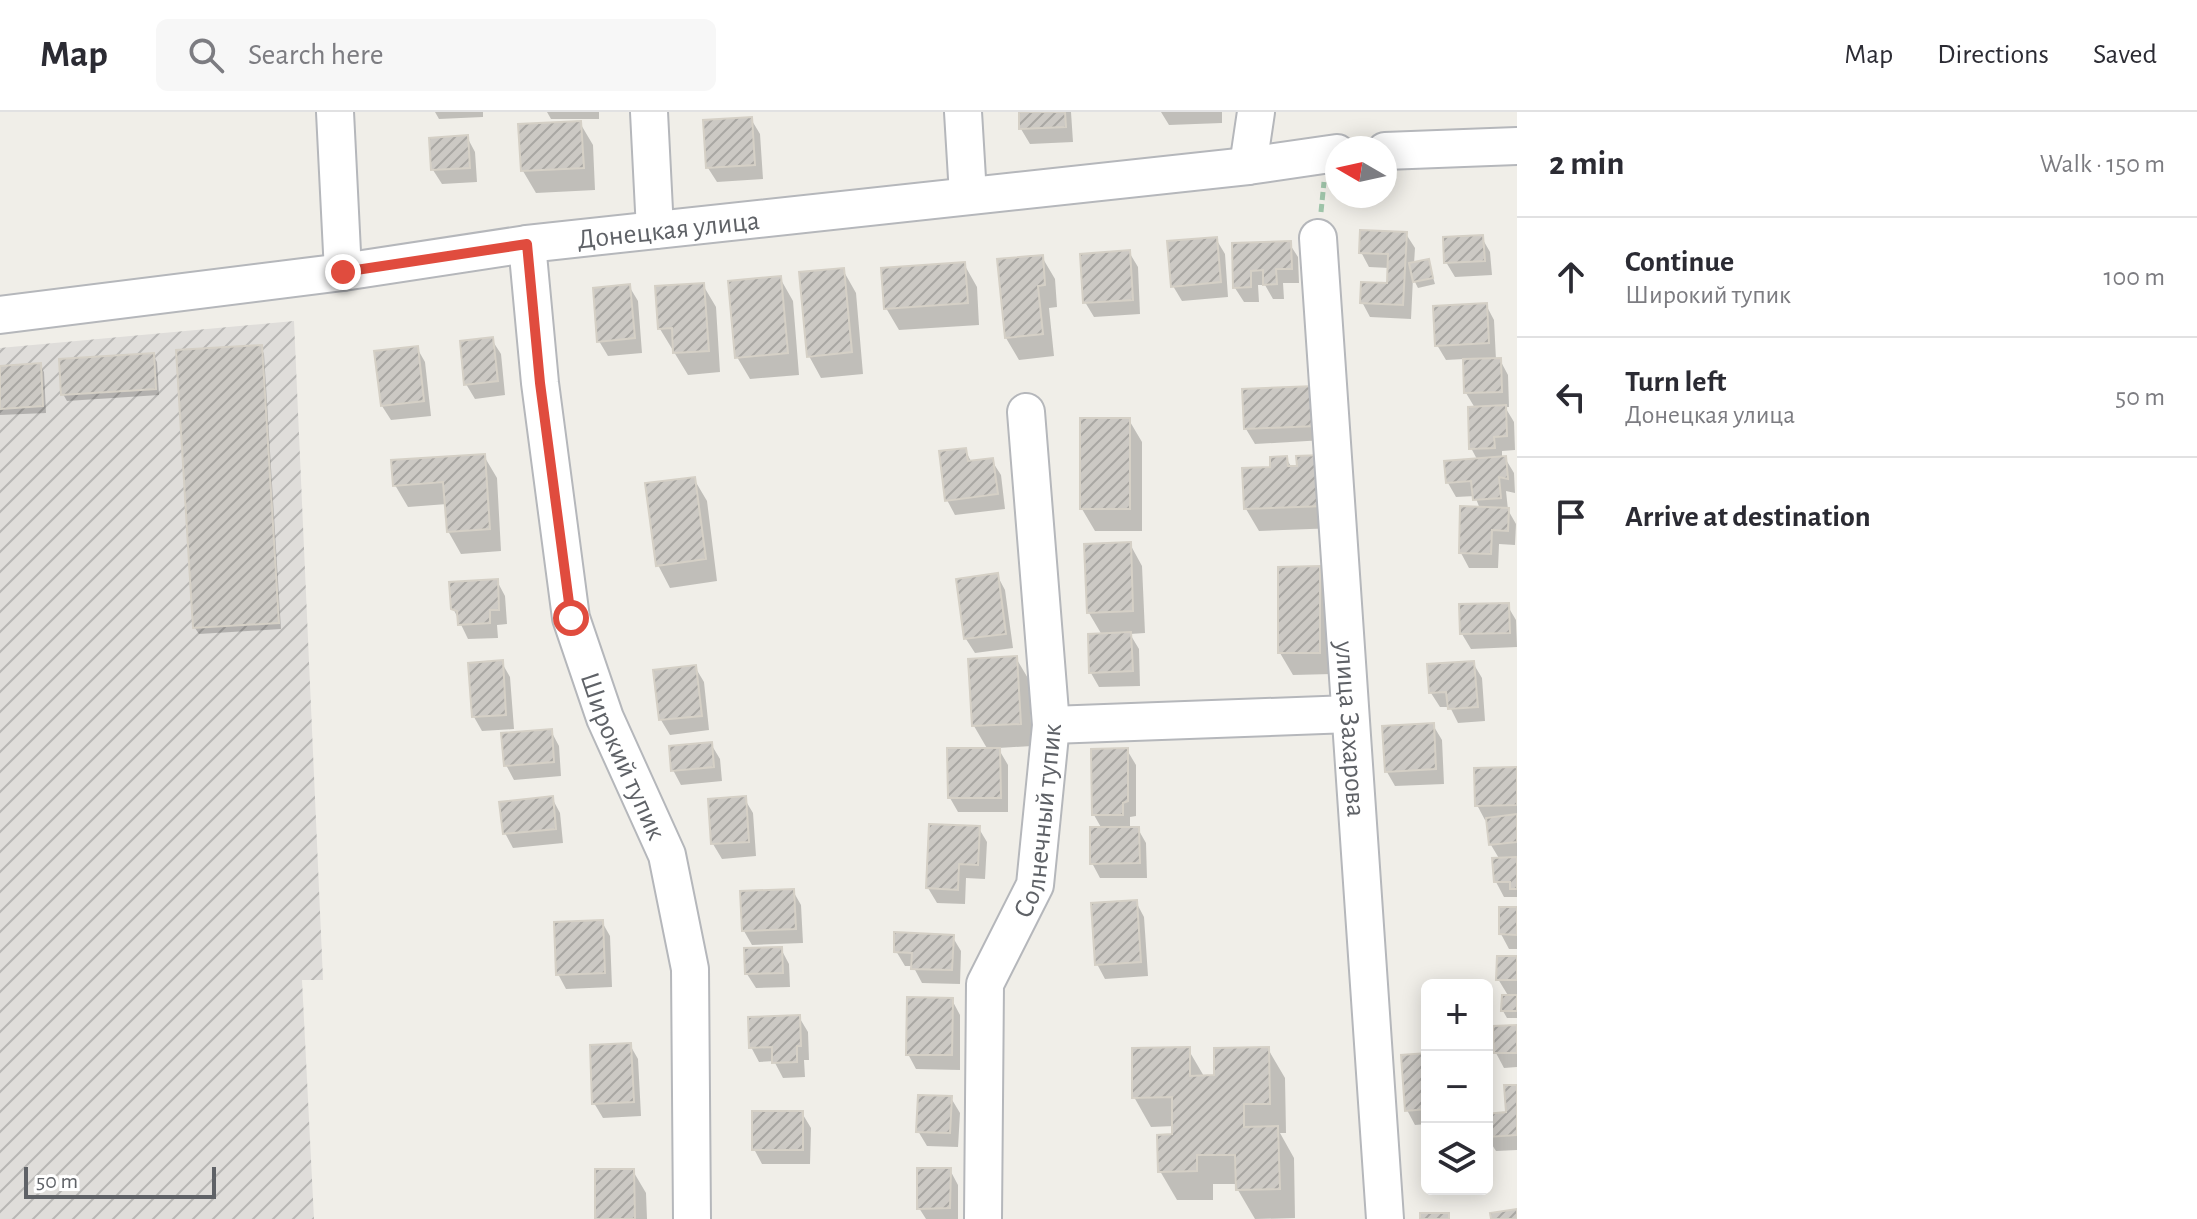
<!DOCTYPE html>
<meta charset="utf-8">
<style>
body{margin:0;font-family:"Alegreya Sans",sans-serif;background:#f7f7f7;color:#2b2b33}
.controls{position:absolute;right:24px;bottom:24px;display:grid;overflow:hidden;border-radius:12px;box-shadow:0 4px 20px #0003}
.controls button{width:72px;height:72px;display:grid;place-items:center;padding:0;border:0;border-bottom:2px solid #e1e1e2;background:#fff;color:#2b2b33;font:40px sans-serif}
.compass{position:absolute;left:1325px;top:24px;width:72px;height:72px;border-radius:50%;background:#fff;box-shadow:0 4px 20px #0003;rotate:279deg}
.scale{position:absolute;left:24px;bottom:20px;width:192px;box-sizing:border-box;padding-left:8px;border:4px solid #5f6267;border-top:0;font-size:22px;line-height:28px;white-space:nowrap;color:#5f6267;-webkit-text-stroke:6px #fff;paint-order:stroke}
.stop{position:absolute;width:24px;height:24px;margin:-18px;border:6px solid #e04c3e;border-radius:50%;background:#fff}
.stop.end{background:#e04c3e;border-color:#fff;box-shadow:0 2px 8px #0008}
.list{margin:0;padding:0;list-style:none}
h2{display:flex;justify-content:space-between;align-items:center;height:104px;margin:0;padding:0 32px;font-size:34px}
h2 small{font-size:26px;font-weight:400;color:#7c7c81}
.list li{display:grid;grid-template-columns:52px 1fr auto;gap:24px;align-items:center;box-sizing:border-box;height:120px;padding:0 32px;border-top:2px solid #e1e1e2}
.list b{display:block;font-size:30px;white-space:nowrap}
.list p{margin:0;font-size:26px;white-space:nowrap;color:#7c7c81}
.list em{font-size:26px;font-style:normal;color:#7c7c81}
.icon{flex:none;width:44px;height:44px;fill:none;stroke:currentColor;stroke-width:2;stroke-linecap:round;stroke-linejoin:round}
.map{position:relative;flex:none;width:1517px;height:1107px;overflow:hidden}
header{display:flex;align-items:center;gap:48px;box-sizing:border-box;height:112px;padding:0 40px;background:#fff;border-bottom:2px solid #e1e1e2}
header strong{font-size:38px}
nav{display:flex;gap:44px;margin-inline-start:auto;font-size:28px}
.search{width:560px;height:72px;background:#f7f7f7;display:flex;align-items:center;gap:20px;box-sizing:border-box;padding:0 28px;border-radius:12px;color:#7c7c81;font-size:30px}
main{display:flex}
aside{flex:1;background:#fff}
.map>svg:first-child{display:block}
</style>
<header>
<strong>Map</strong>
<div class="search"><svg class="icon" aria-label="search" viewBox="0 0 24 24"><circle cx="10" cy="10" r="6"/><path d="M15 15l6 6"/></svg>Search here</div>
<nav><a>Map</a><a>Directions</a><a>Saved</a></nav>
</header>
<main>
<div class="map">
<svg width="1517" height="1107" viewBox="0 0 1517 1107">
<defs>
<pattern id="industrial-furrows" width="10" height="10" patternUnits="userSpaceOnUse" patternTransform="scale(2)"><rect width="10" height="10" fill="#dfddda"/><path d="M-1 1l2-2M0 10L10 0M9 11l2-2" fill="none" stroke="#b8b7b5"/></pattern>
<pattern id="building-hatch" width="6" height="6" patternUnits="userSpaceOnUse" patternTransform="scale(2)"><rect width="6" height="6" fill="#ccc9c4"/><path d="M-1 1l2-2M0 6l6-6M5 7l2-2" fill="none" stroke="#a9a7a3"/></pattern>
</defs>
<rect width="100%" height="100%" fill="#f0eee8"/>
<path fill="url(#industrial-furrows)" d="M294,209L323,868H302L314,1107H0V236Z"/>
<path fill="#0003" d="M435,0H483V5L439,7Z
M547,0H599V7H551Z
M1021,0H1071L1073,30L1030,32L1021,17Z
M1161,0H1222V11L1169,13Z
M751,7L760,22L763,67L717,70L708,56Z
M580,11L593,33L595,78L536,81L523,59L521,14Z
M467,25L475,40L477,70L442,72L433,58Z
M1406,122L1415,136L1414,152L1428,149L1435,172L1418,176L1413,166L1411,207L1370,205L1362,190L1388,173L1389,156L1369,155L1361,140Z
M1482,126L1490,140L1492,163L1455,165L1446,150Z
M1216,127L1225,142L1228,185L1182,189L1173,174Z
M1289,131L1298,145L1299,171H1283L1284,187H1273L1265,173H1258L1259,190H1244L1235,176L1234,133Z
M1129,140L1138,155L1140,202L1094,205L1085,190Z
M1042,145L1055,167L1057,195L1049,196L1054,244L1019,248L1006,226Z
M964,152L977,175L979,213L899,218L886,196Z
M843,158L856,181L863,262L821,266L809,244Z
M780,166L793,189L799,263L750,267L737,245Z
M703,173L716,195L720,260L688,263L660,217Z
M629,174L638,189L642,241L608,244L599,229Z
M1486,193L1494,208L1496,248H1500L1508,263L1509,295H1505L1514,310L1515,338L1502,339V347L1505,346L1514,361L1515,381L1506,379L1508,398L1516,412L1515,433L1499,432L1498,456H1469L1461,441L1480,397L1475,384L1456,385L1448,371L1478,349L1471,336L1475,296L1466,281L1464,247L1446,248L1437,233Z
M492,228L501,242L505,283L475,287L466,272Z
M261,235L264,242L281,517L199,522L195,516Z
M417,236L425,250L431,304L391,308L382,294Z
M153,243L157,250L159,283L67,289L63,282Z
M40,253L44,260L46,301L0,303V256Z
M1314,276L1324,328L1255,332L1246,317Z
M1129,308L1142,330V419H1095L1082,397Z
M965,338L972,351L992,349L1001,363L1005,397L955,403L947,388Z
M484,344L497,366L501,439L461,442L448,419L447,392L408,395L395,373Z
M1286,346L1292,356H1299L1337,416L1259,419L1246,397L1272,357Z
M694,367L707,389L717,469L670,476L658,453Z
M1130,432L1142,454L1145,521L1130,522L1139,537L1140,574L1099,575L1091,561L1102,523L1089,501Z
M1319,456L1331,479L1332,562L1293,563L1280,541Z
M997,463L1005,478L1013,536L975,541L966,527L958,468Z
M497,469L505,484L507,512L497,513L498,526L468,527L453,496Z
M1507,493L1516,508L1517,535L1471,537L1462,522Z
M1016,546L1029,568L1032,634L998,636L1008,653V700H958L950,686L988,638L974,614Z
M502,551L510,565L514,617L482,619L474,605Z
M1473,551L1482,566L1485,609L1458,611L1450,595H1440L1431,581Z
M695,555L704,570L709,618L670,623L661,608L656,560Z
M1433,613L1442,628L1444,672L1395,674L1387,660Z
M551,619L559,634L561,664L514,668L506,653Z
M711,632L720,647L722,669L681,673L673,658Z
M1127,638L1136,653V704L1130,705V717H1138L1146,731L1147,766H1100L1092,751L1102,717L1094,703Z
M1517,657V785H1504L1496,770L1500,748L1491,733L1488,708H1485L1477,693Z
M552,686L560,701L563,731L513,736L505,721Z
M744,686L753,701L756,744L722,747L713,732Z
M978,715L987,730L985,767L966,766L965,792L937,791L928,776Z
M793,779L801,793L803,831L752,833L744,819Z
M1136,790L1144,805L1148,864L1105,867L1097,852Z
M1517,797V837H1509L1501,822Z
M602,810L610,824L612,875L566,877L558,862Z
M952,824L961,839L960,872L922,871L913,854H905L896,839Z
M781,837L789,852L790,875L756,876L747,862Z
M1517,846V906H1507L1503,899L1509,885L1498,867Z
M952,888L960,903V958L916,957L908,942Z
M799,905L808,920L809,948H804L805,965L783,966L774,949L759,950L751,935Z
M1517,915V955L1504,956L1496,941Z
M630,933L638,947L641,1004L603,1006L594,991Z
M1188,937L1205,966L1216,965L1268,937L1285,966L1286,1021H1280L1294,1046L1295,1106L1255,1107L1238,1078L1237,1072H1213V1088H1177L1160,1059L1174,1024V1014L1151,1015L1134,985Z
M1427,943V1012L1415,1013L1407,998Z
M1517,975V1038L1496,1039L1487,1025V1004L1508,1002Z
M951,986L960,1001L958,1035L927,1034L918,1019Z
M802,1001L811,1016L810,1052H762L754,1037Z
M950,1058L958,1073V1107H926L919,1096Z
M633,1059L646,1081L647,1107H597Z"/>
<path fill="url(#building-hatch)" stroke="#d5d0c6" stroke-width="2" d="M1019,0H1065L1066,15L1019,17Z
M752,5L755,53L706,56L703,8Z
M581,9L584,56L521,59L518,12Z
M468,23L470,56L431,58L429,26Z
M1360,118L1407,120L1403,193L1360,191L1361,170L1387,171L1388,142L1359,141Z
M1483,123L1485,149L1444,151L1443,125Z
M1217,125L1221,170L1171,175L1167,129Z
M1291,129L1292,157H1276L1277,172L1263,173V158L1251,159V175L1233,176L1232,131Z
M1130,138L1133,188L1083,191L1080,142Z
M1043,143L1045,173L1038,174L1043,222L1005,226L997,147Z
M1429,147L1433,166L1413,170L1409,151Z
M965,150L968,191L884,197L881,156Z
M844,156L852,240L807,245L799,160Z
M781,164L788,241L735,246L728,169Z
M704,171L709,239L673,241L672,216L658,217L655,174Z
M630,172L635,226L597,230L593,176Z
M1487,191L1489,231L1435,234L1433,194Z
M493,225L498,269L464,273L460,229Z
M262,233L279,511L193,516L176,238Z
M418,234L424,289L381,294L374,239Z
M154,241L156,277L61,283L59,247Z
M1501,246L1502,280L1464,281L1463,247Z
M41,251L43,294L0,297V254Z
M1315,274L1317,314L1244,317L1242,277Z
M1506,293L1507,324L1494,325L1495,336L1469,337L1468,295Z
M1080,306H1130V397H1080Z
M966,336L968,349L993,346L998,382L945,389L939,339Z
M485,342L490,417L447,420L443,370L393,374L391,348Z
M1323,343L1325,394L1244,397L1242,356L1270,355V345L1287,344L1288,354H1297L1296,344Z
M1506,344L1508,367L1499,365L1501,386L1473,388L1471,369L1446,371L1444,349Z
M695,365L706,447L656,454L645,371Z
M1460,394L1509,396L1508,419L1492,418L1491,442L1459,441Z
M1131,430L1133,499L1087,501L1084,432Z
M1320,454V541H1278V455Z
M998,461L1006,522L964,527L956,467Z
M498,467L499,498H490V511L458,513L457,499L451,497L449,470Z
M1509,491L1510,521L1460,522L1459,492Z
M1131,520L1133,559L1089,561L1088,522Z
M1017,544L1021,612L972,614L968,547Z
M503,548L506,603L472,605L468,551Z
M1474,549L1478,595L1448,597L1446,580L1429,581L1427,552Z
M696,553L702,604L659,608L653,558Z
M1434,611L1436,657L1385,660L1382,614Z
M552,617L554,650L504,654L501,621Z
M712,630L714,655L671,659L669,634Z
M947,636H1000L1001,686H948Z
M1128,636V689L1123,691V703H1092L1091,637Z
M1517,655V693L1475,694L1474,656Z
M553,684L556,717L503,722L499,690Z
M746,684L749,730L711,732L708,687Z
M1517,702V730L1489,733L1486,706Z
M929,712L980,714L978,753L959,752L958,778L926,776Z
M1090,715H1139L1140,751L1090,752Z
M1517,745V777H1510V770H1494L1492,746Z
M794,777L796,817L742,819L740,779Z
M1137,788L1141,850L1095,853L1091,791Z
M1499,795H1517V823L1499,822Z
M603,808L605,861L556,863L554,810Z
M894,820L954,823L952,858L911,857L912,841L894,840Z
M782,835L783,861L745,862L744,836Z
M1497,844H1517V868H1496Z
M1502,883H1517V899H1501Z
M907,885L953,886L952,943H906Z
M800,903L801,934H797V950L772,951V935L749,936L748,905Z
M1517,913V941H1494L1493,914Z
M631,931L634,990L592,992L590,933Z
M1190,935V964L1214,963V936L1269,935L1270,992H1244V1015L1278,1014L1280,1077L1236,1078L1235,1043H1197V1059L1158,1060L1157,1023L1172,1022V985L1132,986V936Z
M1427,941V997L1405,999L1401,943Z
M1504,973H1517V1023L1487,1025V1002L1506,1000Z
M918,983L952,984L950,1021L916,1020Z
M752,999H803V1038H752Z
M917,1056H951L950,1096L917,1097Z
M595,1057H634L635,1107H595Z
M1517,1097V1107H1491L1490,1101Z
M1420,1101H1449V1107H1420Z"/>
<g fill="none" stroke-linecap="round" stroke-linejoin="round">
<defs>
<g id="minor">
<path d="M335,0L343,160"/>
<path d="M649,0L655,118"/>
<path d="M963,0L968,83"/>
<path d="M1385,39L1517,34"/>
<path d="M1248,54L1256,0"/>
<path id="s1" d="M1318,126L1385,1107"/>
<path id="s2" d="M527,132L540,271L571,506L605,606L667,743L690,857L692,1107"/>
<path id="s3" d="M0,203L343,160L527,132L1248,54L1337,41"/>
<path d="M1051,613L1350,602"/>
<path id="s4" d="M983,1107L985,872L1035,773L1051,613L1026,300"/>
</g>
</defs>
<use href="#minor" stroke="#b5b7bb" stroke-width="40"/>
<path stroke="#9ec4a9" stroke-width="5" stroke-dasharray="8 4" stroke-linecap="butt" d="M1321,100L1324,70"/>
<use href="#minor" stroke="#fff" stroke-width="36"/>
</g>
<g fill="none" stroke-linecap="round" stroke-linejoin="round">
<path stroke="#e04c3e" stroke-width="10" d="M343,160L527,132L540,271L571,506"/>
</g>
<g text-anchor="middle" stroke-width="6" stroke-linejoin="round" paint-order="stroke">
<g font-size="28" fill="#5f6267" stroke="#fff">
<text dy="10" stroke="none"><textPath href="#s3" startOffset="674">Донецкая улица</textPath></text>
<text dy="10" stroke="none"><textPath href="#s1" startOffset="492">улица Захарова</textPath></text>
<text dy="10" stroke="none"><textPath href="#s2" startOffset="524">Широкий тупик</textPath></text>
<text dy="10" stroke="none"><textPath href="#s4" startOffset="410">Солнечный тупик</textPath></text>
</g>
</g>
</svg>
<div class="controls">
<button>+</button>
<button>−</button>
<button><svg class="icon" aria-label="layers" viewBox="0 0 24 24"><path d="M12 4l9 5-9 5-9-5zM3 14l9 5 9-5"/></svg></button>
</div>
<svg class="compass" viewBox="-18 -18 36 36"><path d="M0-13l5 13h-10z" fill="#e53935"/><path d="M0 13l5-13h-10z" fill="#7c7c81"/></svg>
<div class="scale">50 m</div>
<div class="stop" style="left:571px;top:506px"></div>
<div class="stop end" style="left:343px;top:160px"></div>
</div>
<aside>
<h2>2 min<small>Walk · 150 m</small></h2>
<ul class="list">
<li><svg class="icon" aria-label="ahead" viewBox="0 0 24 24"><path d="M12 20V5M6 11l6-6 6 6"/></svg><div><b>Continue</b><p>Широкий тупик</p></div><em>100 m</em></li>
<li><svg class="icon" aria-label="left" viewBox="0 0 24 24"><path d="M17 20v-9H6M10 6l-5 5 5 5"/></svg><div><b>Turn left</b><p>Донецкая улица</p></div><em>50 m</em></li>
<li><svg class="icon" aria-label="arrive" viewBox="0 0 24 24"><path d="M6 21V4h12l-3 4 3 4H6"/></svg><div><b>Arrive at destination</b></div></li>
</ul>
</aside>
</main>
